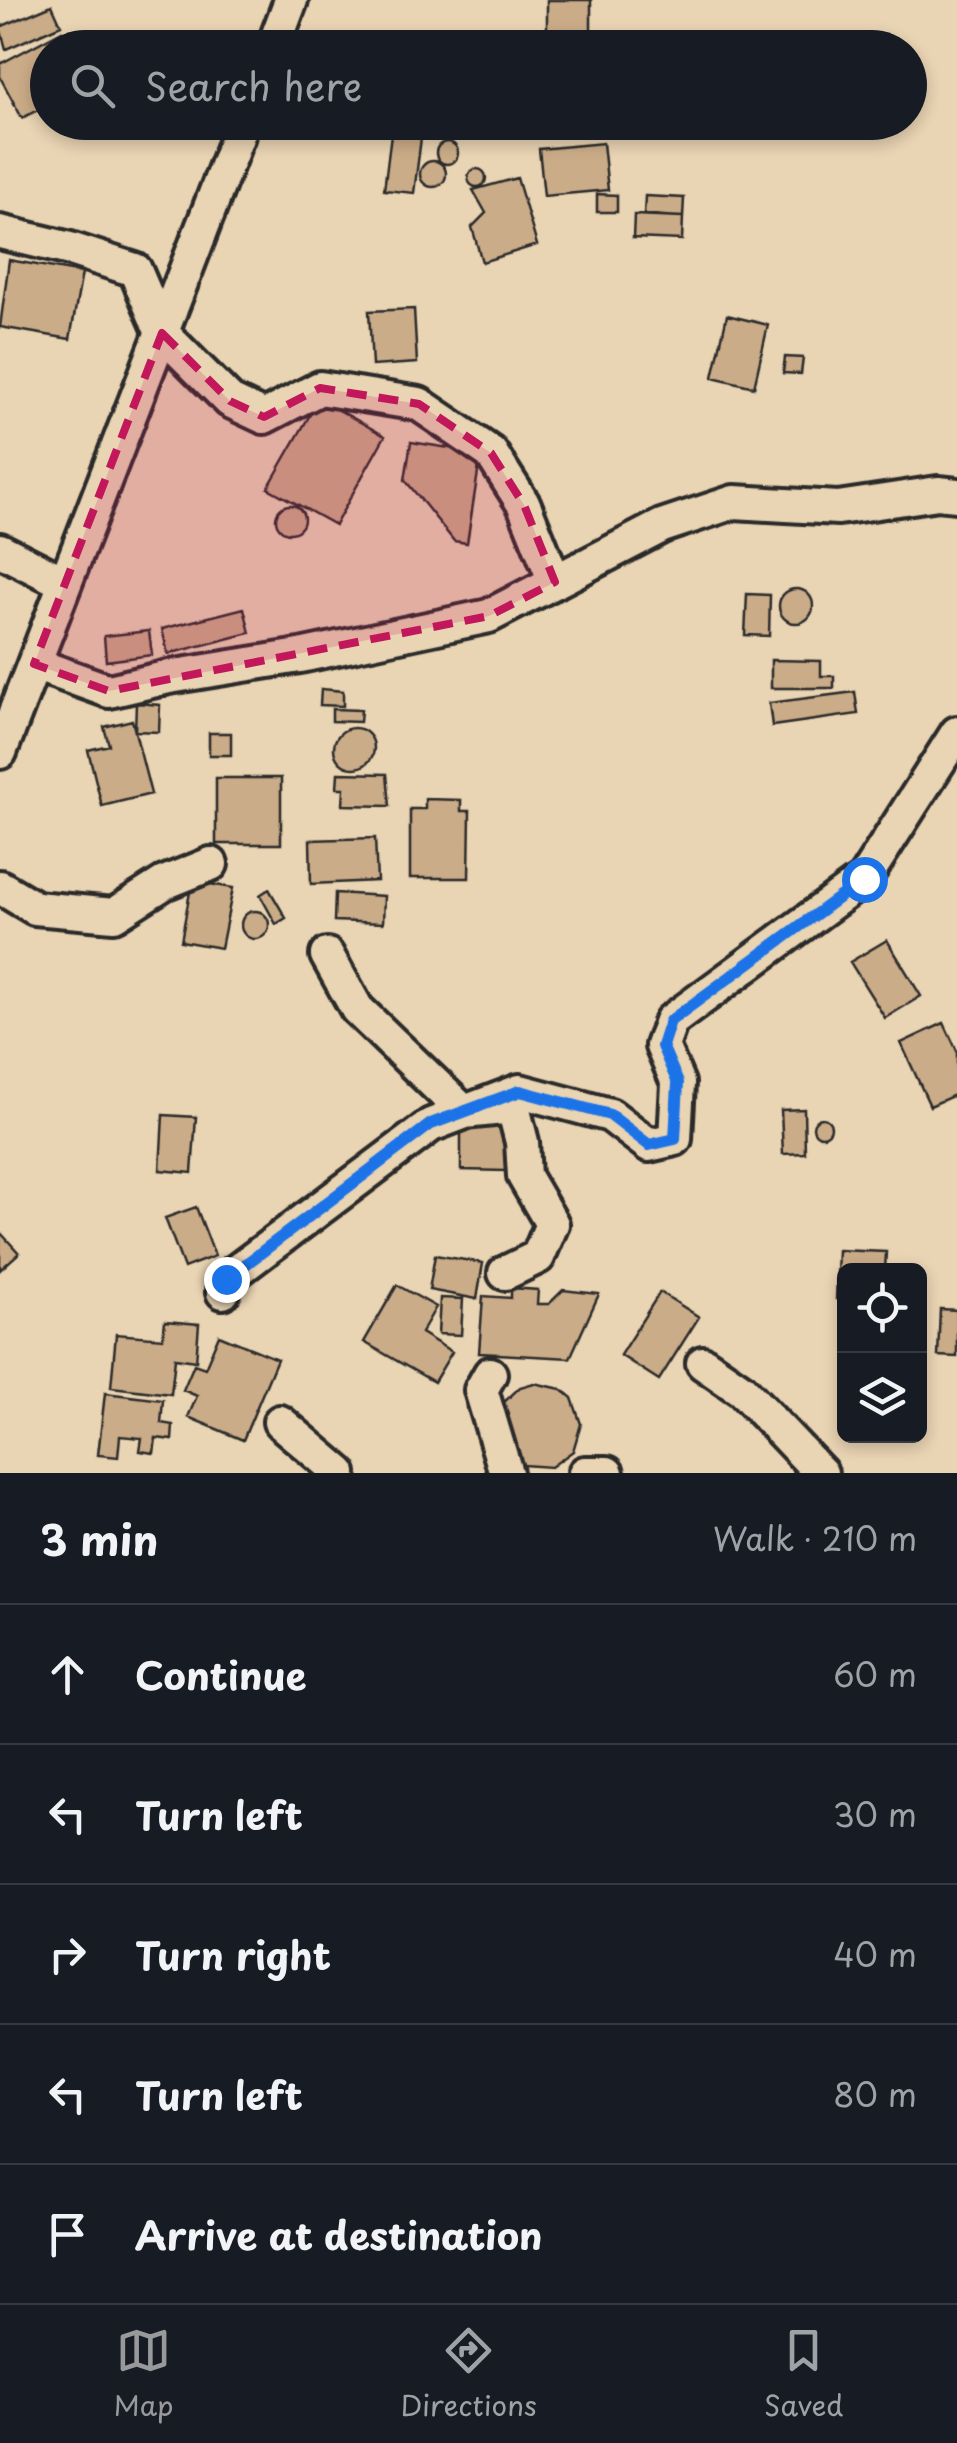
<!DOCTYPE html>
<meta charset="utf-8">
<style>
body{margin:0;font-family:"Playpen Sans",sans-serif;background:#20242c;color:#f1f3f6}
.controls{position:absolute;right:30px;bottom:30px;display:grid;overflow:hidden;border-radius:15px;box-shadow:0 5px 15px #0003}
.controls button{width:90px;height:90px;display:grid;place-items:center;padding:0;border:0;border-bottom:2px solid #363941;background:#171b24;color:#f1f3f6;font:50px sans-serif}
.stop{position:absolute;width:30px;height:30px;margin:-22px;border:8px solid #1a73e8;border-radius:50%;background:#fff}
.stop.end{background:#1a73e8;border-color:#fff;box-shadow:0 2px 10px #0008}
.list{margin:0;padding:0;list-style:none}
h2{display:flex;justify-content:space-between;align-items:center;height:130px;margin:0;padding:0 40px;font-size:42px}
h2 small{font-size:32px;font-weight:400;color:#9ea1a6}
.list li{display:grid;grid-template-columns:65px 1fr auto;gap:30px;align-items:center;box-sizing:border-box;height:140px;padding:0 40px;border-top:2px solid #363941}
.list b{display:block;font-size:38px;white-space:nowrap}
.list em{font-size:32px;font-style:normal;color:#9ea1a6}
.icon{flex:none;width:55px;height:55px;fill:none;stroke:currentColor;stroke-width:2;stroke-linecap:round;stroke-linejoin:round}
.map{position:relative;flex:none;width:957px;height:1473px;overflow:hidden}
.search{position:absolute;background:#171b24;box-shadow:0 5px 15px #0003;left:30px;right:30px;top:30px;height:110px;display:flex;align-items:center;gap:25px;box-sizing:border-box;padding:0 35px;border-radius:55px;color:#9ea1a6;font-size:38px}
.sheet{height:830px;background:#171b24}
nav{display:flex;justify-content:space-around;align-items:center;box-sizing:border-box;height:140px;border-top:2px solid #363941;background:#171b24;font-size:28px;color:#9ea1a6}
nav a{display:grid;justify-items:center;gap:5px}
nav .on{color:#98999b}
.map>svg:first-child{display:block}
</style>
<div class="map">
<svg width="957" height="1473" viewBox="0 0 957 1473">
<rect width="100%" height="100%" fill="#e9d4b3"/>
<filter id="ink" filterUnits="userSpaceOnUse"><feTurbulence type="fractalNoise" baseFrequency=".01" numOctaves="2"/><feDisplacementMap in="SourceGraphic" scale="20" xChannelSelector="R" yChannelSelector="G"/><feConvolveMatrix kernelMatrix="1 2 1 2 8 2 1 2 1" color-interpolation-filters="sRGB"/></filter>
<g filter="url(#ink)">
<path fill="#cbac88" stroke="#2b2b2b" stroke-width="2.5" d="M547,0H591V48H547Z
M52,5L61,25L6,49L0,27Z
M62,31L70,48H48V105L22,118L0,77V64Z
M391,134L421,138L414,193L384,190Z
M436 153a11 11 0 1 1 22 0a11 11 0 1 1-22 0Z
M603,143L608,190L544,196L539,149Z
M420 174a13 13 0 1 1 26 0a13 13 0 1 1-26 0Z
M468 178a9 9 0 1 1 18 0a9 9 0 1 1-18 0Z
M517,178L537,245L482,262L472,227L486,213L473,190Z
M597,194L617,195V212H597Z
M645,196L684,198L683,217L644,215Z
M634,215L683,217L682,240L633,238Z
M9,260L82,273L70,339L0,327Z
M414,309L417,363L372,366L369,311Z
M727,315L768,325L754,387L713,377Z
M785,357L803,358L801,374L783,373Z
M319,399L385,436L335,525L268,488Z
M411,442L481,453L467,543L454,541L405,480Z
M276 519a14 14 0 1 1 28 0a14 14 0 1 1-28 0Z
M779 606a17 17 0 1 1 34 0a17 17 0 1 1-34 0Z
M747,594L770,595L769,636L745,635Z
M244,608L250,633L168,654L162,629Z
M149,631L152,655L106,661L104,636Z
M771,660L821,661V676H834V688H771Z
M321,689L343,691V706L320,705Z
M855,692L858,714L772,726L769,703Z
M136,703L160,705L159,732L135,731Z
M332,709L361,710L360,722L332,721Z
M132,720L151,794L102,806L88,750L109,745L104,727Z
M334 748a20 20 0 1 1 40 0a20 20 0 1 1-40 0Z
M209,733H231V755H209Z
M338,773L387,774L390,806L343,805L344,788H337Z
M216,778H281V844H216Z
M425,799L461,800V811H470L469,878H410V809H425Z
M375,838L377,881L311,884L310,840Z
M192,881L233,888L221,948L181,941Z
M269,889L286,918L276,924L260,895Z
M335,893L384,896L383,923L334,921Z
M241 925a14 14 0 1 1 28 0a14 14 0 1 1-28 0Z
M887,940L921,996L885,1018L850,962Z
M944,1023L957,1051V1094L930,1106L901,1043Z
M804,1109L805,1153L783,1154L781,1110Z
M163,1115L196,1117L192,1173L160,1170Z
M813 1127a9 9 0 1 1 18 0a9 9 0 1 1-18 0Z
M461,1119L508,1120L507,1171L461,1170Z
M196,1207L215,1256L184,1268L165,1218Z
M0,1232L19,1253L0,1270Z
M838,1250L886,1252L885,1270H844V1299H836Z
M435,1255L483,1263L477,1299L429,1290Z
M397,1285L436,1307L421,1333L452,1352L434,1382L364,1342Z
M511,1288L538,1290L537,1304H549L563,1290L599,1294L570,1358L479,1353L483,1296L511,1298Z
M660,1292L699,1317L659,1380L620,1355Z
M440,1298L463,1299L461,1335L438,1334Z
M940,1309L957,1310V1357L938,1356Z
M165,1321L199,1324L196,1361L175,1358L171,1394L111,1387L116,1334L163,1338Z
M219,1335L277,1359L243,1440L188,1417L197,1396L183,1390L194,1364L205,1368Z
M534,1383L561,1389L572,1398L581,1424L573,1451L551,1467L523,1465L511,1458L500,1406L520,1387Z
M105,1393L163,1400L161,1423L173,1425L172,1440L156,1438L154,1453L140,1451L142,1438L120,1436L118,1457L98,1455Z"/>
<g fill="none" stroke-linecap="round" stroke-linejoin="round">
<defs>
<path id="minor" d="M273,48L291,0
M0,232L70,249L135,270L162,333L230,401L264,417L320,388L419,404L491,453L524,505L555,582
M0,550L65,583
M34,664L109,691L169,677L300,656L489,616L662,526L734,502L838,508L938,493L957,495
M0,752L243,122
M0,887L35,908L114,915L164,883L211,864
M327,955L357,1009L464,1112L513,1107L522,1142L524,1176L552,1224L538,1257L505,1273
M223,1292L226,1279L431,1125L520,1091L610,1115L649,1145L675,1139L678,1083L662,1046L671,1021L864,879L957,733
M703,1363L742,1390L821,1473
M490,1374L481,1390L506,1473
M280,1422L340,1473
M585,1473H607"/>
</defs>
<use href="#minor" stroke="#2b2b2b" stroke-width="40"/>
<use href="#minor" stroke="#e9d4b3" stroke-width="32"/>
</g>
</g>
<g fill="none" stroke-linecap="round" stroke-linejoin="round" filter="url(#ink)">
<path stroke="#1a73e8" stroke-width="12" d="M226,1279L431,1124L520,1091L610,1115L649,1145L675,1139L678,1083L662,1046L670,1021L864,879"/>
</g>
<path fill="#c2185b" fill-opacity="0.2" stroke="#c2185b" stroke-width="8" stroke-dasharray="20 12" stroke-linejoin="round" d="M162,333L230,401L264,417L320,388L419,404L491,453L524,505L555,582L489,616L109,691L34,664Z"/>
</svg>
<div class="controls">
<button><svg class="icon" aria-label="locate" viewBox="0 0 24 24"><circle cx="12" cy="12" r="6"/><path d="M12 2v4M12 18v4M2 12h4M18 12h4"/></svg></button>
<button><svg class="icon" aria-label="layers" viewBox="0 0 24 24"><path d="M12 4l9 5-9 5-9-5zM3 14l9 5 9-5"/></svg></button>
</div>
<div class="stop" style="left:864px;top:879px"></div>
<div class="stop end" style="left:226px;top:1279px"></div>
<div class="search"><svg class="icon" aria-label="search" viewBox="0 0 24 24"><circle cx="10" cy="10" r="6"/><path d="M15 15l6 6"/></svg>Search here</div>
</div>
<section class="sheet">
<h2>3 min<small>Walk · 210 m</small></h2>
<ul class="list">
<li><svg class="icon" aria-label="ahead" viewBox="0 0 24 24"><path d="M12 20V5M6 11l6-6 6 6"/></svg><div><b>Continue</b></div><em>60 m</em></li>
<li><svg class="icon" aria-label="left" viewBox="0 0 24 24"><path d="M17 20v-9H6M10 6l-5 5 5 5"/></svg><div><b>Turn left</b></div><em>30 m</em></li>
<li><svg class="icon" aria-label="right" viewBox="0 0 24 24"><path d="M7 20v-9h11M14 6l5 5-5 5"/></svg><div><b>Turn right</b></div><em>40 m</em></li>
<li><svg class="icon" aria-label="left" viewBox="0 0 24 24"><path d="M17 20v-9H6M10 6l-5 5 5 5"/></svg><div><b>Turn left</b></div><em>80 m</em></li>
<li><svg class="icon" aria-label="arrive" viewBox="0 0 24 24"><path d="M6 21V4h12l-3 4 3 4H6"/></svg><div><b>Arrive at destination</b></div></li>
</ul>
</section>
<nav>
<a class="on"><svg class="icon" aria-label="map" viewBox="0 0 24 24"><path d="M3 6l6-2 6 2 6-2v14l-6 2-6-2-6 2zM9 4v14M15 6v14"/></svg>Map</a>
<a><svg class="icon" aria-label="directions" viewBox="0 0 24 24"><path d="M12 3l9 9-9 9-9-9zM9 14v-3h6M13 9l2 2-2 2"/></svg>Directions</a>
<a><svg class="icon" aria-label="saved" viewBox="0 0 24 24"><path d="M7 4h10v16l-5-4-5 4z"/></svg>Saved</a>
</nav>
